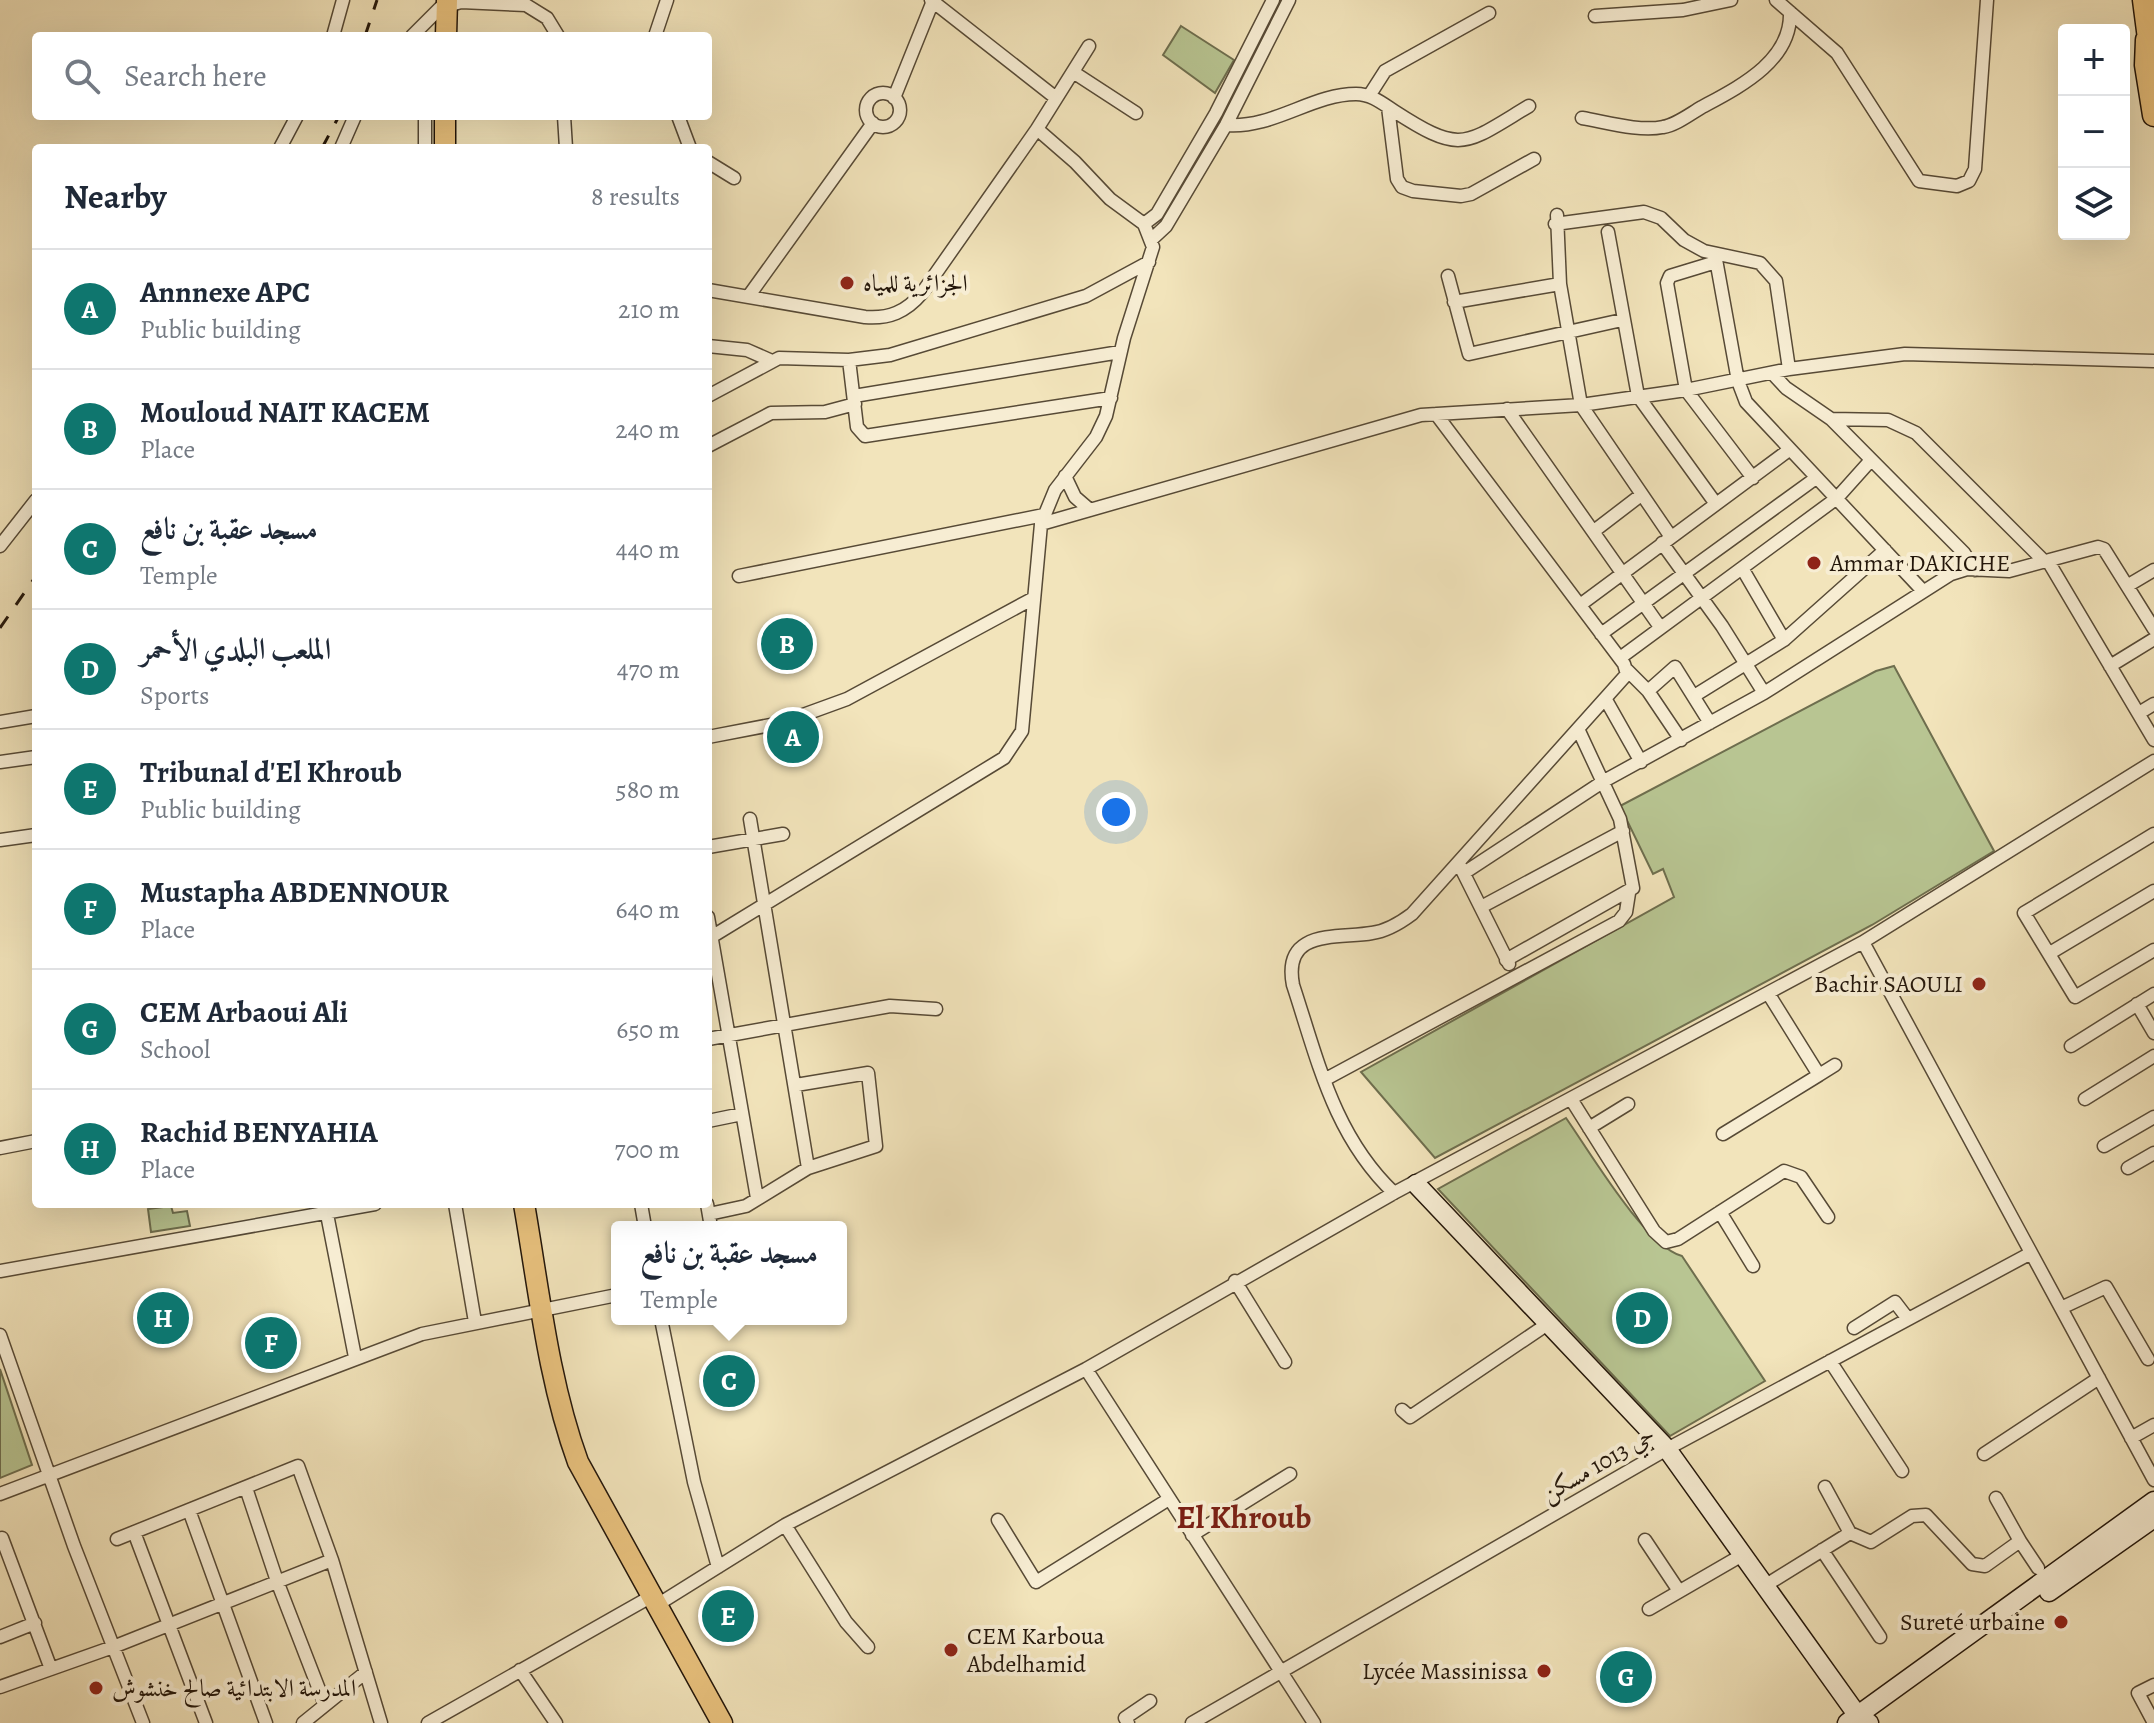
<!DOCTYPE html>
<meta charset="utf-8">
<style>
body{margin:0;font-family:Alegreya,Amiri,serif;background:#f2f2f3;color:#1f2937}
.controls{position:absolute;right:24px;top:24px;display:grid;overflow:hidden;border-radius:8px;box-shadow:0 8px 32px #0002}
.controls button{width:72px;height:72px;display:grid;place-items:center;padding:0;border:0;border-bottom:2px solid #e0e1e3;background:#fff;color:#1f2937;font:40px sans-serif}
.you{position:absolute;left:1116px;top:812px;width:28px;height:28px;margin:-20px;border:6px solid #fff;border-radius:50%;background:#1a73e8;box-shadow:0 0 0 12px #1a73e833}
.badge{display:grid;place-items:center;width:52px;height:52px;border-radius:50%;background:#0f766e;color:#fff;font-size:26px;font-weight:700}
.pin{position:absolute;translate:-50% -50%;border:4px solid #fff;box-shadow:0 2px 8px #0006}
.popup{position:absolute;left:611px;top:1221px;width:236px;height:104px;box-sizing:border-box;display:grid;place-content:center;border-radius:8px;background:#fff;filter:drop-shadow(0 2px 6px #0005);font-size:26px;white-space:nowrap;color:#747a83}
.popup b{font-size:30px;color:#1f2937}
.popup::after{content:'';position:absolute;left:50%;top:100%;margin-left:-16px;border:16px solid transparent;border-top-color:#fff}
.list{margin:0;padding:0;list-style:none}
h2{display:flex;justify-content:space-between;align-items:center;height:104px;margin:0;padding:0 32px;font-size:34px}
h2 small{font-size:26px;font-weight:400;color:#747a83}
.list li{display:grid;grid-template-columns:52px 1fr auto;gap:24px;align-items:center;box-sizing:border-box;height:120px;padding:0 32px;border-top:2px solid #e0e1e3}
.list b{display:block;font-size:30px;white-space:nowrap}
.list p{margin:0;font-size:26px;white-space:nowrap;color:#747a83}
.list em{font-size:26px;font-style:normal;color:#747a83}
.icon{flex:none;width:44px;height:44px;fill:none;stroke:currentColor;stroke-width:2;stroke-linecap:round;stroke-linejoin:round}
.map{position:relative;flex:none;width:2154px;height:1723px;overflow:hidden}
.search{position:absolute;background:#fff;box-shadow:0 8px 32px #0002;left:32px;top:32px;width:680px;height:88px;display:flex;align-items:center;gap:20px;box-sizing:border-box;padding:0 28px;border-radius:8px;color:#747a83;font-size:30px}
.panel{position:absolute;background:#fff;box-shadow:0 8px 32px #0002;left:32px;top:144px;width:680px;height:1064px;border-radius:8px}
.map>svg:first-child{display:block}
</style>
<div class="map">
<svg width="2154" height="1723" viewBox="0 0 2154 1723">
<rect width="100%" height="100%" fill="#f2e4bb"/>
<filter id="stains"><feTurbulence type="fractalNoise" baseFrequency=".0025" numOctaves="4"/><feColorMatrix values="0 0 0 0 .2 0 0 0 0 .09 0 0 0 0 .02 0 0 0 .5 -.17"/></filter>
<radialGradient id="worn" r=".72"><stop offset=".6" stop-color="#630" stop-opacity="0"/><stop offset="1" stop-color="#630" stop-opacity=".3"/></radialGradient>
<path fill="#b8c592" stroke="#6e6e4e" stroke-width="2" d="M1181,26L1234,60L1215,93L1163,55Z
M1894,666L1994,851L1872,925L1435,1158L1361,1072L1674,897L1663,869L1653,874L1620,806L1876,671Z
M1566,1118C1590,1152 1645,1246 1682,1256L1765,1381L1670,1436L1438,1189Z
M171,1206L173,1213L187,1211L190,1226L151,1232L148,1209Z
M0,1369L32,1465L0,1478Z"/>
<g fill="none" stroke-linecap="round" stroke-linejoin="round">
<defs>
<path id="street" d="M931,0L1056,98
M1776,0L1837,53L1919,181L1957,186L1969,181L1975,169L1987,0
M1595,16L1683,10L1731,0
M333,36L343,0
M412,36L440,8L461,2L526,5L547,18L558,36
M655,36L667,0
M1073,72L1136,113
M866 110a17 17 0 1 1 34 0a17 17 0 1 1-34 0Z
M1369,96L1385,71L1489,13
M894,98L933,1
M1388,107L1397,179L1402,187L1413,191L1461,196L1471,194L1534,159
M425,116V148
M564,116L566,148
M678,116L690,148
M1582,118C1606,122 1639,132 1663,127C1676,125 1690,114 1702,107C1739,87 1792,61 1790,12
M1226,125C1273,129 1312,94 1356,94C1371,94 1382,103 1394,111C1462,155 1464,145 1529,106
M280,148L297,116
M341,148L355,116
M708,162L734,178
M1557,215L1560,284L1581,405L1671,537
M1144,224L1157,214L1216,113L1273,0
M1555,224L1644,212L1661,218L1684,240L1704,251L1760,263L1776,281L1789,369
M1608,232L1638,396L1716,504
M1152,239L1166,226L1226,125L1289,0
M1715,254L1738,381L1746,402L1923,591
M1716,262L1670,276L1667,283L1686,390L1753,478
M1448,276L1469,354L1622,320
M708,290L865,317C889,319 906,312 922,293L1037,129L1089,46
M748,297L873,123
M1454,302L1560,284
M708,346L747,350L772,361
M849,360L857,427L865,436L1111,398
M1772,373L1786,388L1831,419L1964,553L1975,570
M708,396L779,358L849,360L890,355L1086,296L1149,262
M854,396L1120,352
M1507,409L1660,627
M1831,419L1888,420L1916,433L2045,562
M708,446L771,413L825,412L855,404
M1065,476L1075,497L1090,510
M1041,524L1421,415L1581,405L1686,390L1789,369L1905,354L2154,361
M1594,531L1641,495
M1662,543L1722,626L1764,693
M0,546L36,500
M2048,561L2154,740
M1742,568L1784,640
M739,576L1044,515
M2127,586L2154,570
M1580,605L1789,450
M1601,634L1816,478
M1620,658L1837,498L1871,460
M2110,666L2154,639
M1627,670L1648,691L1681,740
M1648,691L1675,667L1710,723
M1694,696L1784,640L1885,550
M1606,700L1641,762
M2139,713L2154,704
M0,722L36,716
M708,737L781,723L847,699L1032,599
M0,762L36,757
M750,819L808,1168
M2154,834L2024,913L2075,997L2154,950
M0,840L36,835
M708,847L783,834
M1460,866L1509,964
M1464,873L1604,781L1764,693L1951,574L1967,569L2009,571L2098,547L2104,549L2154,629
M1481,907L1623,831
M708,917L757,1198
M708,939L1004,758L1022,731L1041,524L1055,490L1096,437L1106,416L1124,338L1153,247L1144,224L1110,199L1075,162L1037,129
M1863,942L2154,1480
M2050,953L2154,891
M1506,960L1633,888L1620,819L1579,731
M2137,1004L2154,1033
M708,1039L890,1006L936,1009
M2071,1046L2154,994
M1819,1075L1835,1065
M1324,1080L1619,921L1626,912L1629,893
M1571,1099L1654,1231L1666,1242L1678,1239L1784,1171L1801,1177L1828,1217
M2085,1099L2154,1056
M708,1121L742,1114
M1589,1128L1628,1104
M1723,1134L1819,1075L1768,993
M2104,1146L2154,1117
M0,1148L36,1141
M2128,1168L2154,1153
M1394,1193C1334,1136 1318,1061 1293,985C1282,928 1338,939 1372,933C1387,931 1400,923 1412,914L1627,674L1624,664L1436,414
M325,1204L355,1357
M455,1204L475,1322
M641,1204L645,1227
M707,1204L711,1227
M1720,1212L1753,1266
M709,1214L746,1206L808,1168L876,1146L868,1073L796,1085
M0,1271L375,1204
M1235,1281L1285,1362
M2061,1308L2106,1287L2148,1359
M661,1319L694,1482L718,1567
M1854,1328L1895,1302L1908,1319
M0,1335L74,1546L143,1723
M1830,1361L1902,1471
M1086,1369L1314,1723
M1402,1410L1410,1417L1549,1323
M2131,1438L2154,1425
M1984,1454L2099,1378
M1825,1487L1850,1533
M246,1488L277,1581L325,1705
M0,1494L422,1334L617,1295
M1996,1498L2020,1541
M189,1510L266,1723
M998,1520L1036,1582L1169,1499
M785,1525L846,1622L868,1647
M134,1532L206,1723
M1192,1535L1290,1474
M2,1538L51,1669
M117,1539L298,1466L332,1560L381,1723
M1645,1540L1679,1591
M1822,1550L1880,1637
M1766,1585L1850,1533L1871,1542L1912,1516L1926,1515L1972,1564L1985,1566L2020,1541L2038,1568
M657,1605L785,1525L1086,1369L1394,1193L1863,942L2154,761
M1649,1609L1744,1554
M0,1637L35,1623
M520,1670L556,1723
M0,1687L113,1647L332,1560
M303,1723L366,1672
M428,1723L652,1596
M1128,1723L1125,1718L1150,1701
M1192,1723L1667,1449L2031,1253
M2154,1723L2138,1693L2154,1685"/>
<path id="secondary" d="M1416,1184L1667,1449L1858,1716L1869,1723
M2049,1592L2154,1518
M1847,1723L2154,1501"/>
<path id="primary" d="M446,36L447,0
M445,116V148
M524,1204C539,1290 548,1380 578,1462L722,1723"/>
<path id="highway" d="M2144,0L2151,54
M2147,40L2146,65L2154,115"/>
</defs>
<use href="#street" stroke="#574a36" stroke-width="15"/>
<use href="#secondary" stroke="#23160a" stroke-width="21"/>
<use href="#primary" stroke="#23160a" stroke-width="23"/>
<use href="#highway" stroke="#23160a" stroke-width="25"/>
<use href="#street" stroke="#f7edd3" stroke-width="12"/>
<use href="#secondary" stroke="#f7edd3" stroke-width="18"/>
<use href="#primary" stroke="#e9c27e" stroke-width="20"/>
<use href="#highway" stroke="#e9c27e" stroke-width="22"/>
<path stroke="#23160a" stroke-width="3" stroke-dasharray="14 14" stroke-linecap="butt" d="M365,36L377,0
M322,148L339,116
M0,628L36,576"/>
</g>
<g fill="#8f2418" stroke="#f7edd3" stroke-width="3">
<circle cx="847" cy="283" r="8"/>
<circle cx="1814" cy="563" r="8"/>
<circle cx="1979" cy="984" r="8"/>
<circle cx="2061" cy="1622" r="8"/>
<circle cx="951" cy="1650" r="8"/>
<circle cx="1544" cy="1671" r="8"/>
<circle cx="96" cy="1688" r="8"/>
</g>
<g text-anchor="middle" stroke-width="8" stroke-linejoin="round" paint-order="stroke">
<g font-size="24" fill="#23160a" stroke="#f7edd3" text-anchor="start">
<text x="863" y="291">الجزائرية للمياه</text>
<text x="1830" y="571">Ammar DAKICHE</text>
<text x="1963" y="992" text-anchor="end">Bachir SAOULI</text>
<text x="2045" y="1630" text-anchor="end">Sureté urbaine</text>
<text x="967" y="1644">CEM Karboua<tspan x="967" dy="28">Abdelhamid</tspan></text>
<text x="1528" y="1679" text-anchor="end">Lycée Massinissa</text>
<text x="112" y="1696">المدرسة الابتدائية صالح خنشوش</text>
</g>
<g font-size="24" fill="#23160a" stroke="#f7edd3">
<text transform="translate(1598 1464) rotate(-30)" y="8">حي 1013 مسكن</text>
</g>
<g font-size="32" font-weight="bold" fill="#7a1f14" stroke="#f7edd3">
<text x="1244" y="1528">El Khroub</text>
</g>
</g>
<rect width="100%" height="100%" filter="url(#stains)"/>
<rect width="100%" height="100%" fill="url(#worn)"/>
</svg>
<div class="controls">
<button>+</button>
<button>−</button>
<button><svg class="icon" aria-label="layers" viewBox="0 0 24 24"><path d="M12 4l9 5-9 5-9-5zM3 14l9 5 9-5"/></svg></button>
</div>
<div class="you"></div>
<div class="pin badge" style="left:793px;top:737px">A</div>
<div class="pin badge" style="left:787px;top:644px">B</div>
<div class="pin badge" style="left:729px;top:1381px">C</div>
<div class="popup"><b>مسجد عقبة بن نافع</b>Temple</div>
<div class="pin badge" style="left:1642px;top:1318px">D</div>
<div class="pin badge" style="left:728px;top:1616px">E</div>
<div class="pin badge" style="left:271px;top:1343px">F</div>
<div class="pin badge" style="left:1626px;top:1677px">G</div>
<div class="pin badge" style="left:163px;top:1318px">H</div>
<div class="search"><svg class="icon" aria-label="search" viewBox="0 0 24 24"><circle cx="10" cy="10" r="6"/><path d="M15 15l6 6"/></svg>Search here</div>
<section class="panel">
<h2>Nearby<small>8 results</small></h2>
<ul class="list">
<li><span class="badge">A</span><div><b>Annnexe APC</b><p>Public building</p></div><em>210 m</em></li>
<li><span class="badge">B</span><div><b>Mouloud NAIT KACEM</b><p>Place</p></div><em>240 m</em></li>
<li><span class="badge">C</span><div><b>مسجد عقبة بن نافع</b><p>Temple</p></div><em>440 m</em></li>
<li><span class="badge">D</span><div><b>الملعب البلدي الأحمر</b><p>Sports</p></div><em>470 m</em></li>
<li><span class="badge">E</span><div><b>Tribunal d'El Khroub</b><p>Public building</p></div><em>580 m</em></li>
<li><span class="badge">F</span><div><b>Mustapha ABDENNOUR</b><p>Place</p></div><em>640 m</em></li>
<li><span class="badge">G</span><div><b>CEM Arbaoui Ali</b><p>School</p></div><em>650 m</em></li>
<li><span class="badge">H</span><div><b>Rachid BENYAHIA</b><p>Place</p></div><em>700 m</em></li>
</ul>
</section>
</div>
